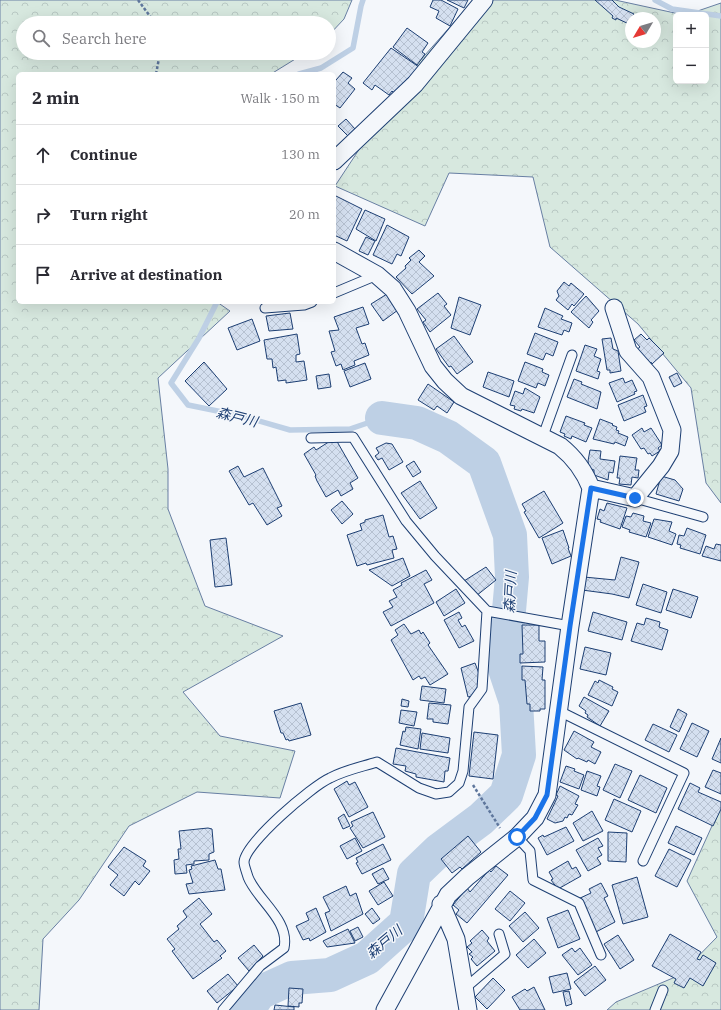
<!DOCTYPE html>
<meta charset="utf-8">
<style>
body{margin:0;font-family:"IBM Plex Serif","Noto Sans JP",serif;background:#f2f2f3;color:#2b2b33}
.controls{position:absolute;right:12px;top:12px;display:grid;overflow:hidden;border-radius:6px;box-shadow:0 4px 16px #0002}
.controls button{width:36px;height:36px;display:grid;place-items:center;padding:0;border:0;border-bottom:1px solid #e1e1e2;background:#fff;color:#2b2b33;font:20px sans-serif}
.compass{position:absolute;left:625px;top:12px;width:36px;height:36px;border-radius:50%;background:#fff;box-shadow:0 4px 16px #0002;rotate:232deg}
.stop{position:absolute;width:12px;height:12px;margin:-9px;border:3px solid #1a73e8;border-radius:50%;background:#fff}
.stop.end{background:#1a73e8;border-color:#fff;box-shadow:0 1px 4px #0008}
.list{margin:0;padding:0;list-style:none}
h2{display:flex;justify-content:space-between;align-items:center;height:52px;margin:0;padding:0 16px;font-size:17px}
h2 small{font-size:13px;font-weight:400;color:#7c7c81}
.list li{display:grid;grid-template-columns:26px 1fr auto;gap:12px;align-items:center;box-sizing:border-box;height:60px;padding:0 16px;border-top:1px solid #e1e1e2}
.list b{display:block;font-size:15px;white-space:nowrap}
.list em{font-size:13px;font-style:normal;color:#7c7c81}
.icon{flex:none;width:22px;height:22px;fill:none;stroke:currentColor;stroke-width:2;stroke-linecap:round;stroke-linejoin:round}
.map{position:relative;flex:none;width:721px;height:1010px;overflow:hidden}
.search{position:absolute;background:#fff;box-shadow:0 4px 16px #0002;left:16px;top:16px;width:320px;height:44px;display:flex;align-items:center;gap:10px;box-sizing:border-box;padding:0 14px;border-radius:22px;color:#7c7c81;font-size:15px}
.panel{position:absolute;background:#fff;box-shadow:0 4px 16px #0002;left:16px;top:72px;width:320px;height:232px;border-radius:6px}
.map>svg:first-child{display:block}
</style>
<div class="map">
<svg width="721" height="1010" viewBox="0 0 721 1010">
<defs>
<pattern id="forest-crowns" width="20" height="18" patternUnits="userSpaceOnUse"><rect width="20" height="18" fill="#d7e8df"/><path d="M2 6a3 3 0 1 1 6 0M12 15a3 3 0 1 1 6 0" fill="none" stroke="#b8c8c3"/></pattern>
<pattern id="building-cross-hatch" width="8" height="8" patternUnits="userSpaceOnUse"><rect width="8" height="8" fill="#d5e0f0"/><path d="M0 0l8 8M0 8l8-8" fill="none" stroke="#b6c1d1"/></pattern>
</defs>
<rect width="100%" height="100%" fill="#f4f7fb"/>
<path fill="url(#forest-crowns)" stroke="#687fa3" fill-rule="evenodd" d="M0,0H352L344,19L329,35V23H23V53H305L271,74H18V302H217L230,311L158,378L168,469V509L205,606L283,636L183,692L220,736L295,751L280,798L197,792L129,826L79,900L43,939L39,1010H0Z
M474,0H615L684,15H676V81H706V15H686L721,3V503L706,483L691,388L638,324L550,247L533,177L449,173L425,226L335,186L362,145L399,107L416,65ZM631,18H655V42H631Z
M721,806V1010H607L616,1002L680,975L717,937L687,881Z"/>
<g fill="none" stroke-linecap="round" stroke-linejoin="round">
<path stroke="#bed0e5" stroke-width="5.5" d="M655,0L672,9L721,16
M299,74L321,68L353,48L361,6L363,0
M217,302L199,338L171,383L188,405L242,416L290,430L350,429L382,418"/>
<path stroke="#bed0e5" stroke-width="34" d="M248,1010L259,993L292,978L330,975L367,958L406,923L414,874L438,851L481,819L506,795L519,755L516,702L504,666L512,577L510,535L484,463L448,437L417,423L382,418"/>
</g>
<path fill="url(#building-cross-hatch)" stroke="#1d3f73" d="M433,0H441L458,9L450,26L436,18L439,11L430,7Z
M447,0H468L464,8Z
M595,0H612L619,7L634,14L629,24L616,18V20L612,18L613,16Z
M407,28L428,43L422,52L425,54L417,65L393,47Z
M391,48L419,67L394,93L392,91L389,95L375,85L372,90L363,83Z
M343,72L352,78L348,83L355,89L340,108L334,104V79L336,80Z
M346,119L355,129L348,136L338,126Z
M334,195L362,209L347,241L334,235Z
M365,210L385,219L376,241L356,229Z
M387,225L409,237L401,256L397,254L392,264L373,255Z
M366,237L375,241L368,255L359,251Z
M419,250L425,256L419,262L434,276L412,294L396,277L406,268L405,266L411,260L409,258Z
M564,282L569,286L571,283L584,294L574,306L572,304L568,310L556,300L559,296L557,291Z
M438,293L447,304L444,306L451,315L430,332L423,322L426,320L417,309Z
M387,294L398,310L383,321L371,304Z
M586,296L599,311L591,320L593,322L589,328L571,312Z
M459,297L481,305L470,335L451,328Z
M363,307L369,324L356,328L362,344L365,343L369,355L354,361L355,365L343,370L341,364L336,366L331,352L335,351L329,331L339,330L334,317Z
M545,308L563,316L561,319L572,323L569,332L564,330L562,335L538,327Z
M290,313L293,329L269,331L266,316Z
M252,319L260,341L237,350L228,328Z
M535,333L558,342L553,356L546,353L543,360L527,354Z
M297,334L300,354L296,355V362L304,361L307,380L286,383V380L278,381L276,367L273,368L272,359H267L264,340Z
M641,334L647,340L649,338L664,353L652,364L651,362L649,364L636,350L640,347L634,340Z
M454,336L473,362L457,374L451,366L449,367L436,349Z
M611,338L613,349L618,351L621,371L610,373V370H607L602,339Z
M585,345L597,349L594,356L601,359L597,371L600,372L598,379L576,371Z
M204,362L227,389L209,406L185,381Z
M525,362L543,369L542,372L549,375L545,386L538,383L536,388L518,381Z
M365,363L371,379L350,387L344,371Z
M488,372L514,381L509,397L483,387Z
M677,373L682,383L674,387L669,377Z
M329,374L331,387L318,389L316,376Z
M623,378L625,383L632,380L637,391L634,392L635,394L617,402L609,383Z
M574,379L582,382L581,384L601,392L597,409L567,397Z
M428,384L454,402L447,413L437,406L434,410L418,400Z
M525,388L540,397L534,413L522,409L521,411L514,409L515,406L510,405L515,391L523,394Z
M643,395L647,406L644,407L646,412L624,421L618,405Z
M566,416L585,423L584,425L592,428L586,442L572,436L571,439L564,436L565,434L560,432Z
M600,419L613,424L612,425L617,427L616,430L619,431L618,433L628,437L625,446L615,442L614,444L593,439Z
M642,428L644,432L651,428L662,445L658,448L660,451L652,456L650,453L648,454L644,448L641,449L632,435Z
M335,438L358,478L350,483L353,489L341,496L338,490L326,497L317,481L315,476L316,475L304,454L314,447L316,450Z
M386,443L392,444L403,462L389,470L382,458L378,460L375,456L379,453L376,448Z
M590,450L601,451L600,459L615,461L613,473L609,472L608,480L594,475V470L589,468L588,461Z
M620,456L637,458L635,470H639L638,478L632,477L631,485L619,484L620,478H617Z
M414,461L421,472L413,477L406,466Z
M238,466L244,477L263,468L282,506L277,508L282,516L267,525L253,503L249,505L229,471Z
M661,476L675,480L683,489L679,501L656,494Z
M420,481L437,508L420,519L401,493Z
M544,491L563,523L539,538L524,512L526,511L522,504Z
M342,501L353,514L342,524L331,510Z
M607,503L627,508L620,529L600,522L601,520L597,519L600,509L604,511Z
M633,513L644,516L643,521L651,523L646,537L629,532L630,530L622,527L626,516L631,517Z
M383,515L389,537L393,536L397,549L392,550L394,558L367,565L366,563L357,566L347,535L362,530L360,524L365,522V520Z
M654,519L672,522L669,531L676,534L672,545L648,537Z
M687,528L706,535L700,554L680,548L681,545L677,544L679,535L684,536Z
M563,530L569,548H568L571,556L552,564L542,538Z
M226,538L232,585L215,587L210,540Z
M716,544L721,545V561L702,556L706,546L714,549Z
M621,557L639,562L629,598L612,594L582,590L584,577L615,580Z
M403,558L410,576L392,586L369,570Z
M486,567L496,580L476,596L464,581Z
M426,570L432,580L424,584L434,603L391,626L383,612L393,607L389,601L397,597L393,590L402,585L401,583Z
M643,584L667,592L661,613L636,605Z
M456,589L465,603L444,616L436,602Z
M673,589L698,597L691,618L666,610Z
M459,612L462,618L458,620L462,627L465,625L474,641L459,648L444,620Z
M593,612L627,622L622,640L588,631Z
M646,618L660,622L659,627L668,630L662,650L631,641L637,623L644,625Z
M404,624L411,634L419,630L421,634L423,632L430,643L428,645L448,674L430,685L425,677L421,679L419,676L413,680L391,640L398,635L395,630Z
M522,625H539V641H545V662L520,663V654H523Z
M585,647L611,653L606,675L580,669Z
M475,663L481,679L477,688L472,696L468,697L461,668Z
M522,666L543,667L542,680H545V709H540V711H530V704H527L525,680H522Z
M599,680L613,687L612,689L618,692L612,706L588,695L595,681L598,683Z
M422,686L446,689L444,703L420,700Z
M584,697L609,711L600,726L587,717L588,715L585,713L586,711L579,706Z
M402,699L409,701L408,707L401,706Z
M301,703L311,735L289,741L288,739L286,740L283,733H281L274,711Z
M429,703L451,705L448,724L433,722V719H427Z
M678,709L687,714L679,732L670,727Z
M401,710L417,712L414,726L399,723Z
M692,723L709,731L697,757L680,749Z
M653,724L677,735L669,752L645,740Z
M406,727L421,729L418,749L400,745L403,731L405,732Z
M574,731L594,742L591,747L601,752L595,764L588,760L587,762L578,758L577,759L564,750Z
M474,732L498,735L493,779L469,776Z
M422,733L450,738L448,753L420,749Z
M721,738V763L712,759Z
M396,748L450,758L448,771H445L444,782L416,777V774L405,771L406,766L393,764Z
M615,764L632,771L620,798L603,790Z
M566,766L575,769L574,771L584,775L579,789L560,782Z
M713,770L721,773V794L705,787Z
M587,771L601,776L597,786L600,787L597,796L581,790Z
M640,775L667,788L656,813L628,800Z
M347,781L349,785L355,782L368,807L349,817L334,789Z
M690,783L700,788L698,792L721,802V809L713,826L678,809Z
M560,786L579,796L575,804L578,805L572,815L569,814L567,818L565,817L563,821L555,823L547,819L558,796L556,795Z
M614,799L641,811L632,832L605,820Z
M592,811L603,831L583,841L573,823Z
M373,812L385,837L363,848L350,828L353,826L351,822Z
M344,814L350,826L343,829L338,818Z
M676,826L702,838L694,855L668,843Z
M566,827L574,841L547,855L538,838L543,835L544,837Z
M208,828L212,829L214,852L209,854V860L194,861V864L186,865L187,873L175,874L174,860L179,859L178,849H181L179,831Z
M608,832L627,833L626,862L608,861Z
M468,836L481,852L462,869L460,867L452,873L441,859Z
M355,838L362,851L347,859L340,846Z
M598,838L603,846L598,848L602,855L597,858L601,864L588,871L576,850Z
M383,844L391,860L362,874L356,863L358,862L356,858Z
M124,847L146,861L143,866L150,871L139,885L135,881L124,896L110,885L118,875L108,867Z
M669,849L691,860L677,887L655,876Z
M215,860L218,869H221L225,890L189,894L186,884L193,883L189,870L192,869L191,866Z
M568,861L572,869L576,867L581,876L558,889L551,880L553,879L549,872Z
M496,866L508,875L467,923L456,914L459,910L453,905L467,888L470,892L489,870L491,872Z
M383,868L389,879L378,884L372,874Z
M637,877L648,917L623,924L612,885Z
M384,882L393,896L378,905L369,891Z
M601,883L608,896L604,898L615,922L594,933L578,899L591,893L589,889Z
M346,886L350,896L356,893L363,914L331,931L325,913L330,911L323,897Z
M510,891L525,903L510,921L495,909Z
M199,898L212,914L200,924L214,942L217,940L226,951L220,956L222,958L193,979L172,951L175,949L167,939L179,929L177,926L187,917L183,911Z
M316,908L326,932L310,941L309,938L303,940L296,926L309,920L306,913Z
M372,908L380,919L373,924L365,914Z
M568,910L580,939L558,948L547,918Z
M525,912L539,928L523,942L509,926Z
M358,927L363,937L355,941L350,931Z
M348,929L355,943L327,947L323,941Z
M482,930L489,938L487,941L495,951L477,966L471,959L473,957L469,954L472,952L467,947L472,943L470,941Z
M670,934L701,952L697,959L700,960L703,955L716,963L703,986L690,978L684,988L674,983L676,979L652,966Z
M618,935L634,960L620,969L604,944Z
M534,939L546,953L528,968L516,955Z
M254,945L263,956L249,971L238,958Z
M572,948L575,952L580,948L592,965L578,975L562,955Z
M595,966L606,980L585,996L574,982Z
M567,973L571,989L553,993L549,977Z
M228,974L238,986L217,1003L207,991Z
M493,978L505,990L487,1009L475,997Z
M534,987L545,1010H520L512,997L525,989L527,991Z
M289,988L303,989L302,1003H299V1007L288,1006Z
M569,991L572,1004L566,1006L563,992Z
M275,1005L294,1007V1010H274Z"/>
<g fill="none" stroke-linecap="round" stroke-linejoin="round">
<defs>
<path id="lane" d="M334,293L377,275
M265,308L304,305L312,302
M543,436L572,355
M311,438L353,437L406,521L435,556L487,611L570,626
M635,498L703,517
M559,711L684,773L643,861
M517,837L530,851L533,880L579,903L601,955
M464,989L505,954L499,934
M223,1010L260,966L284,948C290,920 257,900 248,877C247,873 244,866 244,862C245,843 312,786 330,778C345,770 361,767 377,762L419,788L436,794L449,792L459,783L463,771L469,707L482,689L487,611
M655,1010L663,990"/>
<path id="street" d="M334,161L415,84L484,0
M334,251L377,275L393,289L407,311L433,366L445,381L461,396L560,446C575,458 584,470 591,488L570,626L547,795L535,818L517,837L467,877L448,895L385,1010
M591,488L635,498L661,466L670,451L672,430L651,377L628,351L614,308
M441,904L456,939L468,1010"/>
</defs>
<use href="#lane" stroke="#1d3f73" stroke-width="11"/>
<use href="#street" stroke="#1d3f73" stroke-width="19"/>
<path stroke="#5e769c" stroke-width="2.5" stroke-dasharray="3 2" stroke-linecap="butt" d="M138,0L155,23
M156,74L160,53
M473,785L500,828"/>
<use href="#lane" stroke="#f4f7fb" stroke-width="9"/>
<use href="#street" stroke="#f4f7fb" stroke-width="17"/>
</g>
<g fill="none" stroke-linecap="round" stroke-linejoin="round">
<path stroke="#1a73e8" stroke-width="5" d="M517,837L535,818L547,795L570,626L591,488L635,498"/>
</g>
<g text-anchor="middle" stroke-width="3" stroke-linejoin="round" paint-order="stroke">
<g font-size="14" font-style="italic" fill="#1d3f73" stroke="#f4f7fb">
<text transform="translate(237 417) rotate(14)" y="5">森戸川</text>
<text transform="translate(510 592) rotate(-87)" y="5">森戸川</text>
<text transform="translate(384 942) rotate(-40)" y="5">森戸川</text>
</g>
</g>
</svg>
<div class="controls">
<button>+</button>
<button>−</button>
</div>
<svg class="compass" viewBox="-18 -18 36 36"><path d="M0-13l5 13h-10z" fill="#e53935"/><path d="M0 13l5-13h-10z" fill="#7c7c81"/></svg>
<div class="stop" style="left:517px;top:837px"></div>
<div class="stop end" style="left:635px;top:498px"></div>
<div class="search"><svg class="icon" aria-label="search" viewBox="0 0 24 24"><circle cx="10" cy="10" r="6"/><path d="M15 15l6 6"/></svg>Search here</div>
<section class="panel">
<h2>2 min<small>Walk · 150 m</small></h2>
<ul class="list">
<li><svg class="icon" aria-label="ahead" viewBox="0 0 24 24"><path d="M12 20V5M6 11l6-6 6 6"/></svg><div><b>Continue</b></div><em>130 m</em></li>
<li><svg class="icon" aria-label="right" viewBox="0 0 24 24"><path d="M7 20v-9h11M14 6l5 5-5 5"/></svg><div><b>Turn right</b></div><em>20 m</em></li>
<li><svg class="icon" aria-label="arrive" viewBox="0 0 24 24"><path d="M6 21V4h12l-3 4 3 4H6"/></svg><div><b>Arrive at destination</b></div></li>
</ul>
</section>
</div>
